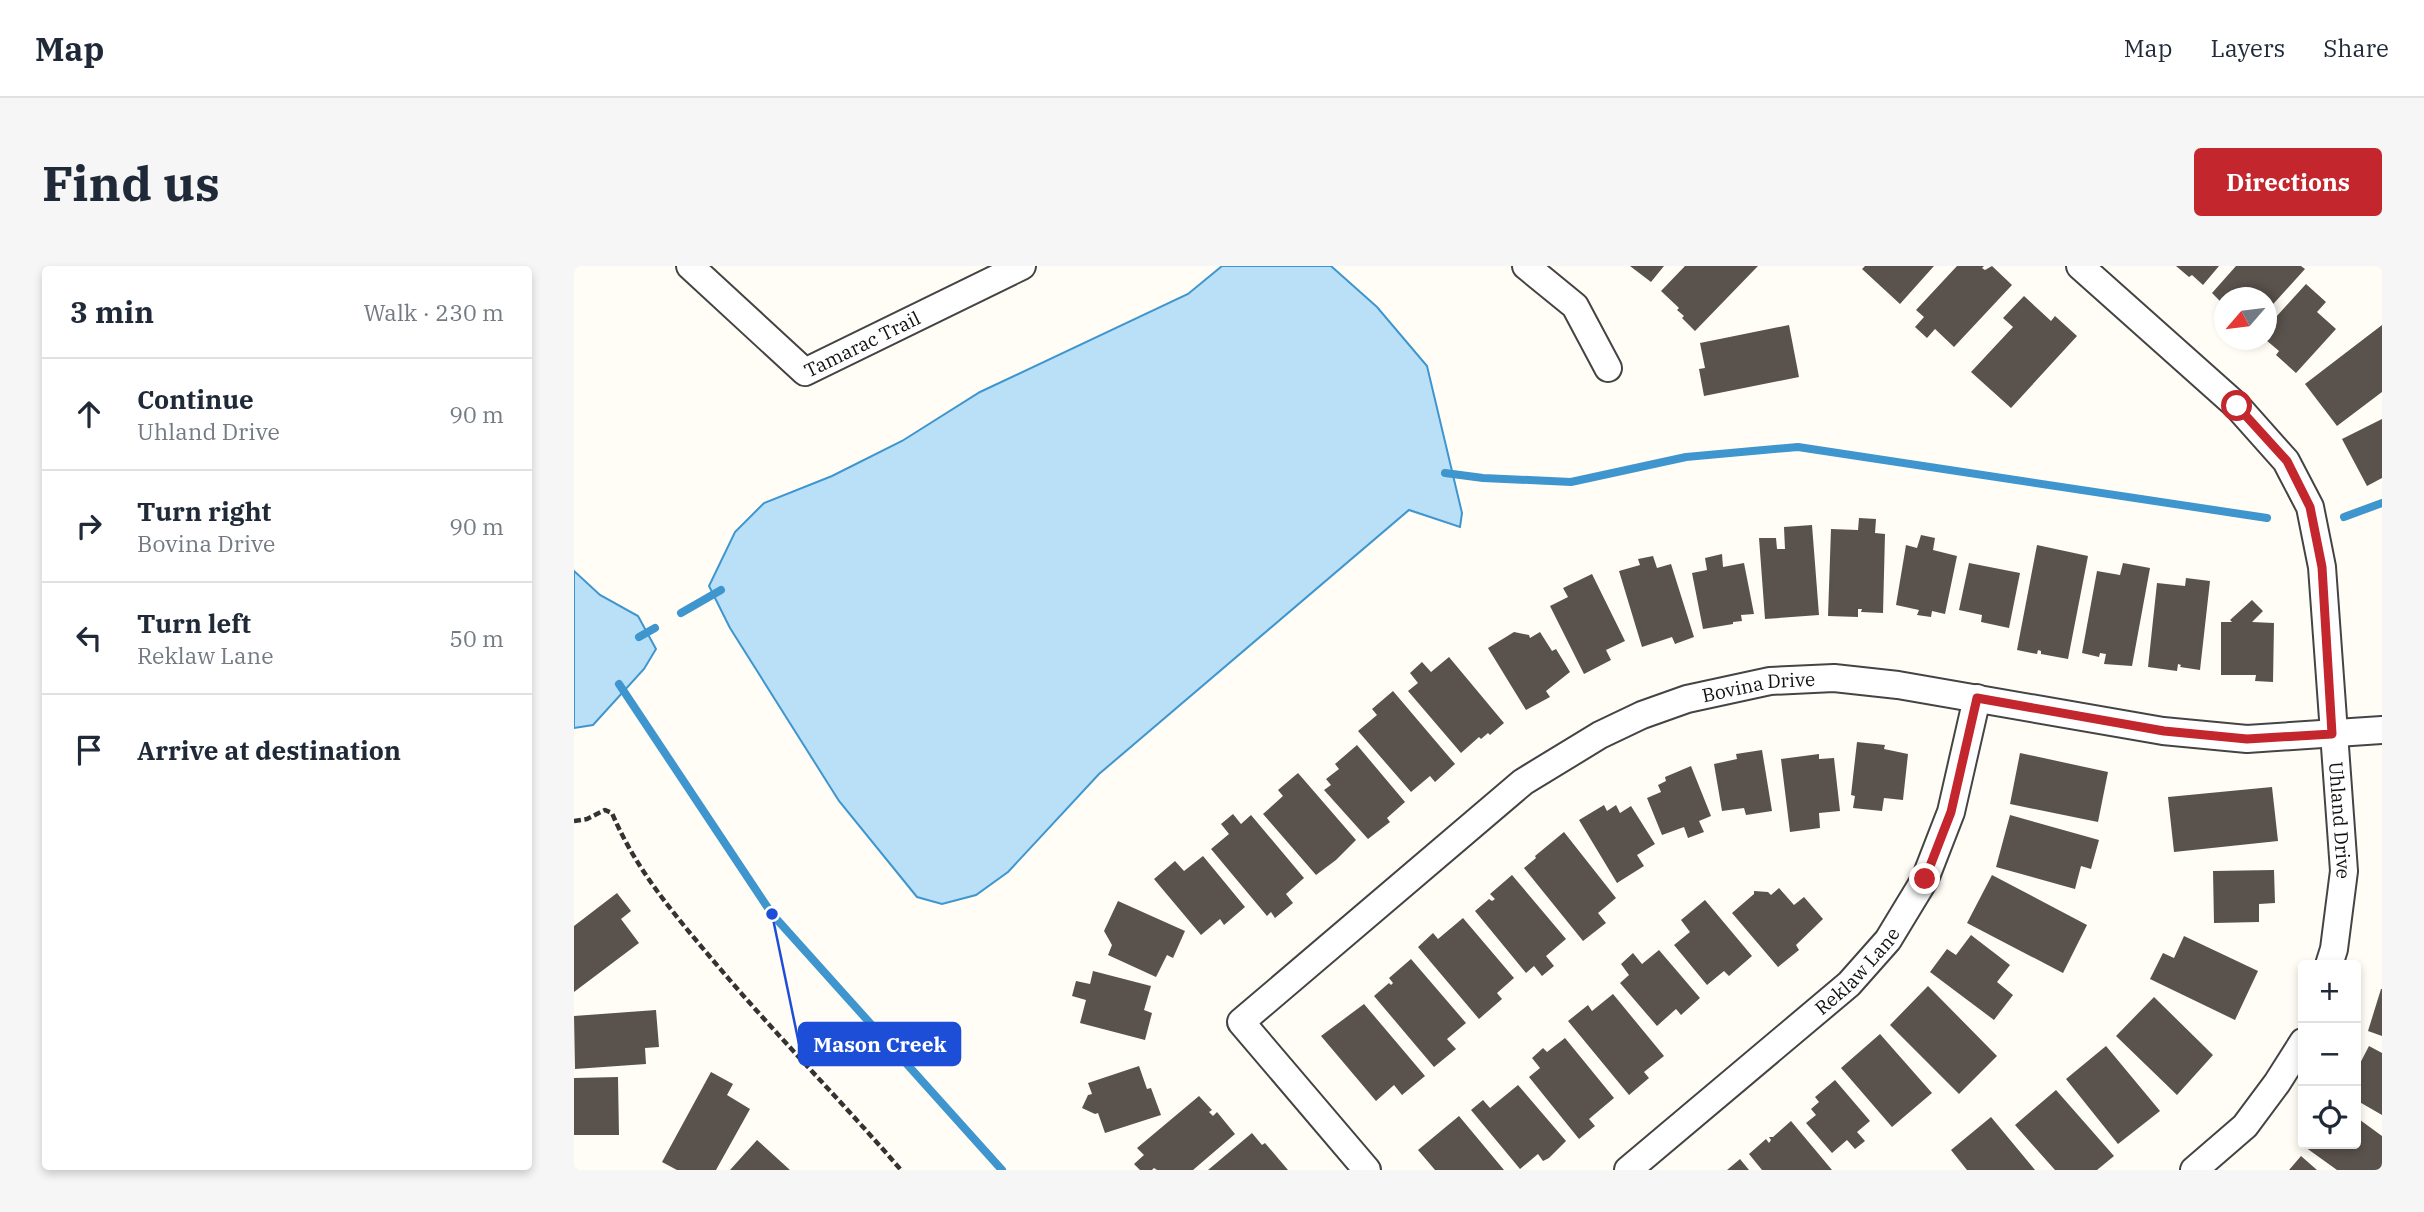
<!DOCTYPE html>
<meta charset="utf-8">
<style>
body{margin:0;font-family:"IBM Plex Serif",serif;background:#f6f6f7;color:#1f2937}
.controls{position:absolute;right:21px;bottom:21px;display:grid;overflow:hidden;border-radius:7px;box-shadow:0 4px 10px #0003}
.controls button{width:63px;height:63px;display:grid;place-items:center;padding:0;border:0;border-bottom:2px solid #e0e1e3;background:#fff;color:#1f2937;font:35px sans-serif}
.compass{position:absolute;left:1640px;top:21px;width:63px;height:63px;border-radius:50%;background:#fff;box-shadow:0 4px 10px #0003;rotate:242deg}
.stop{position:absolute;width:21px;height:21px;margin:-16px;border:5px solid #c4262e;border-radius:50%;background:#fff}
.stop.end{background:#c4262e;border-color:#fff;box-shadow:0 2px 7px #0008}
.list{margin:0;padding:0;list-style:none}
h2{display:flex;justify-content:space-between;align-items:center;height:91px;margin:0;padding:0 28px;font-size:30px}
h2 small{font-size:23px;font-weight:400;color:#747a83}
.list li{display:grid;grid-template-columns:46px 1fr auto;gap:21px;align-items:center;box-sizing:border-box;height:112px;padding:0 28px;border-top:2px solid #e0e1e3}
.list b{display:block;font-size:26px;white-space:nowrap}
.list p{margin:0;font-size:23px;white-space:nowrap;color:#747a83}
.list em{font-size:23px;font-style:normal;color:#747a83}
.icon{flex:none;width:38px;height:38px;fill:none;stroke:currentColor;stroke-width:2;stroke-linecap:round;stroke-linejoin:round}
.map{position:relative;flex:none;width:1808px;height:904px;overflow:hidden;border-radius:7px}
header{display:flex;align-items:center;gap:42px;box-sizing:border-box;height:98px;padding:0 35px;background:#fff;border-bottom:2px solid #e0e1e3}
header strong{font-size:33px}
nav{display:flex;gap:38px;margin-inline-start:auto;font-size:24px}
.intro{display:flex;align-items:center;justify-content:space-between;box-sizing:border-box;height:168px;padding:0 42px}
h1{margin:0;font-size:49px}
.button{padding:18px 32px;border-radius:7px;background:#c4262e;color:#fff;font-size:24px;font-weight:700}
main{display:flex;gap:42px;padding:0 42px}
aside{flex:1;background:#fff;border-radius:7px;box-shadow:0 4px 10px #0003}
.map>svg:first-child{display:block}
</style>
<header>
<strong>Map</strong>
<nav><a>Map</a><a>Layers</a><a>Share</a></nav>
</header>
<div class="intro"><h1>Find us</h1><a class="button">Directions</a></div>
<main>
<aside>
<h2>3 min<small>Walk · 230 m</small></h2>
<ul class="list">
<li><svg class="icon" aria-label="ahead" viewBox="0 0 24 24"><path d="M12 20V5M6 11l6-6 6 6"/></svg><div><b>Continue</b><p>Uhland Drive</p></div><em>90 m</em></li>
<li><svg class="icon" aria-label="right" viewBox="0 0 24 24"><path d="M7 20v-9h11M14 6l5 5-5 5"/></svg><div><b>Turn right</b><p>Bovina Drive</p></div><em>90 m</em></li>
<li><svg class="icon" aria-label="left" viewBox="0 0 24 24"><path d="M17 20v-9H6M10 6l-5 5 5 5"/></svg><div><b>Turn left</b><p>Reklaw Lane</p></div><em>50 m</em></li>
<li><svg class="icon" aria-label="arrive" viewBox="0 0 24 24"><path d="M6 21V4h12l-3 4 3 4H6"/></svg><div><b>Arrive at destination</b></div></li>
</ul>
</aside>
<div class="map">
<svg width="1808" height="904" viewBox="0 0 1808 904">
<rect width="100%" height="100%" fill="#fffdf5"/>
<path fill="#b9e0f7" stroke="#3f96cf" stroke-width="2" d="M648,0H757L803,41L853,100L888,247L886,261L835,244L525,508L434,606L402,629L368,638L343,631L265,535L156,362L135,320L161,266L190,237L258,210L328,175L406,126L614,28Z
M0,305L26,329L64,350L82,383L70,403L19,459L0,462Z"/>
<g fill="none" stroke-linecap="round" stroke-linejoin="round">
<path stroke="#3f96cf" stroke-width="8" d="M871,207L909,212L997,216L1112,191L1224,181L1693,252
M1770,251L1808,237
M107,347L147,324
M65,371L81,362
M45,418L198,648L428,904"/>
</g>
<path fill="#5a524d" d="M1056,0H1090L1077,16Z
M1111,0H1184L1121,65L1108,52L1110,50L1103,44L1105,42L1087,25Z
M1291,0H1360L1326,38L1288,3Z
M1383,0H1410L1408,2L1411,4L1418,0L1438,19L1380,81L1361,63L1353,72L1341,61L1350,51L1342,44Z
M1602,0H1645L1629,19L1618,9L1615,11Z
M1662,0H1727L1731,3L1692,46V32H1650V39L1638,27Z
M1732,18L1752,36L1743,46L1762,63L1722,107L1702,89L1705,85L1692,74V62Z
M1450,30L1477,55L1481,50L1503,70L1437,142L1397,106L1439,61L1429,52Z
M1215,59L1225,111L1130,130L1125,103L1131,102L1126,77Z
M1808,59V126L1763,160L1731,118Z
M1808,153V212L1793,220L1768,173Z
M1285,252L1302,253L1301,267L1311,268L1309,347L1287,346L1288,343H1284V351L1254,350L1257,263L1284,264Z
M1238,259L1245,349L1191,353L1185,272H1202L1203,283H1211L1210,261Z
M1347,269L1361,272L1359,284L1383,290L1371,348L1358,345L1357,351L1343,349L1345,344L1322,339L1332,279L1343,282Z
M1463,279L1514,290L1494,393L1467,388V385L1464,384L1463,388L1443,384Z
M1148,288L1149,301L1170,297L1180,348L1167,349L1168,355L1159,356V358L1129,363L1118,307L1133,304L1131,292Z
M1079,290L1083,302L1097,298L1120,371L1101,378L1098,371L1068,381L1045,305L1066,299L1064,293Z
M1395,297L1446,307L1435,362L1407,356L1408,349L1385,344Z
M1549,297L1576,302L1558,400L1530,398L1532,388L1526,387L1525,391L1508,387L1523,305L1546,309Z
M1018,308L1051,375L1032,384L1037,394L1010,408L976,340L994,331L989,322Z
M1612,312L1636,315L1626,404L1606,401L1607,399L1604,398L1603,405L1574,401L1583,317L1611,320Z
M1678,334L1689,345L1678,356L1700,357L1699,416L1681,415L1682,409H1647V356H1658L1656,354Z
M940,366L955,369L956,372L966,366L978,385L982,383L996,406L972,425L976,431L952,444L914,382Z
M875,391L930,457L916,469L914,467L907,473L905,471L887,487L834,425L844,417L836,407L848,396L857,406Z
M819,425L881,498L861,516L856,510L837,526L784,465L803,449L798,443Z
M1283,476L1311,479L1310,483L1334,488L1329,534L1310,532L1308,545L1279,542L1281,530L1277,529Z
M783,479L831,536L813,552L816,556L794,573L750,524L757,519L752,513L765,503L761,498Z
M1188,484L1198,545L1172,549L1170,542L1148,545L1140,498L1163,493L1162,488Z
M1446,487L1534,506L1524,556L1436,538Z
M1245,488V493L1260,492L1266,545L1245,547L1246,562L1216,566L1207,493Z
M1117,500L1137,550L1125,555L1130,566L1114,572L1110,561L1088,569L1073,532L1087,526L1084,519L1092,515L1091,511Z
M724,507L782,574L762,594L742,609L689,548L709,530L704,524Z
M1698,521L1704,575L1600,586L1594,531Z
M1030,539L1033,545L1042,539L1046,547L1057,540L1081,578L1063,589L1070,600L1043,617L1005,554Z
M659,548L667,558L677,549L730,612L712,628L719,637L701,652L697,646L693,650L637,583L655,568L647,558Z
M1436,549L1525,574L1517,603L1507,600L1501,623L1422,601Z
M990,566L1042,632L1024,647L1032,657L1009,675L950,602L962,592L961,590Z
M629,590L671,641L650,659L646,653L627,669L580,613L601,595L610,605Z
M1700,604L1701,637L1685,638V656L1640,657L1639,605Z
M938,609L992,673L972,690L980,700L968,710L960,700L952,707L901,645L915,633L918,635L921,633L916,628Z
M1418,609L1513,659L1489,707L1393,657Z
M1205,622L1220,639L1230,631L1249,653L1222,679L1225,684L1204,701L1158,647L1180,628V625L1194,626L1197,629Z
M43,627L57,645L47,653L65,677L0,726V660Z
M1131,634L1178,690L1155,710L1150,705L1133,719L1100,679L1116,666L1107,654Z
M544,635L611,665L599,692L593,689L582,711L534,689L538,679L530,665Z
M889,652L940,712L923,727L928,733L905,753L844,681L859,667L864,673Z
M1397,669L1436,699L1423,716L1439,729L1420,754L1356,706L1373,683L1382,689Z
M1610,670L1684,705L1661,754L1576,713L1589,687L1600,692Z
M1085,684L1126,732L1107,749L1102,743L1083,760L1046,717L1055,709L1047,698L1059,687L1068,698Z
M837,693L892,757L873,773L882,783L860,801L800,730L815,717L817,719L819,717L815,712Z
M519,705L577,720L570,744L578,747L571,774L506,757L512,734L498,730L502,715L516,718Z
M1354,720L1423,790L1385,828L1316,759Z
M1807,723H1808V770L1794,765Z
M1039,728L1090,790L1070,806L1075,812L1055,829L994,755L1014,739L1018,745Z
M1580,731L1639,789L1603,829L1542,770Z
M790,738L851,810L828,829L820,819L802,835L747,770Z
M82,744L85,781L71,782L72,798L1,803L0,750Z
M1306,768L1358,827L1318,861L1267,802Z
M991,772L1040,832L1015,853L1021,860L1005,873L955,811L966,802L958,792L969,782L973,786Z
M1532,780L1586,845L1544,878L1492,813Z
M1795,780L1808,787V849L1782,834V805Z
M565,800L573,823L577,822L587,849L531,867L524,847L521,848L508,842L514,829L518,828L514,817Z
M137,806L159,818L153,829L176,843L142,904H103L88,896Z
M44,811L45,869H0V812Z
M1261,814L1296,855L1283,866L1291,875L1281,883L1273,874L1258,887L1232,857L1242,849L1237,843L1245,836L1241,831Z
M944,819L992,875L975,892L969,895L964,888L946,903L897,844L909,834L916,842Z
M1482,824L1540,890L1523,904H1481L1441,859Z
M625,830L638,844L635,846L639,850L643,846L661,868L619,904H583L580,902L578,904H566L560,898L570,889L563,882Z
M885,850L930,904H861L844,884Z
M1417,851L1461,904H1393L1377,884Z
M1782,851L1808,870V904H1763L1731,881L1734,878H1782Z
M1217,855L1258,904H1188L1175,888L1192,873L1195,877L1197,874L1195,871H1199Z
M678,867L688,879L691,877L714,904H634Z
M183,874L216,904H156Z
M1727,890L1743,904H1715Z
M1166,893L1175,904H1153Z"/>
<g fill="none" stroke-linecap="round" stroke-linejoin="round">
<defs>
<g id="street">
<path id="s1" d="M116,0L231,106L448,0"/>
<path d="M952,0L1001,40L1034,102"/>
<path id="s2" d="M1506,0L1663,140L1712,195L1736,241L1748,301L1770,605L1760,683L1755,699"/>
<path id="s3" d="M793,904L667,756L949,516L1026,469L1068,449L1113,433L1196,415L1260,412L1324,419L1589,465L1673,473L1808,464"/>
<path id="s4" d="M1054,904L1275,718L1314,674L1351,613L1377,546L1403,432"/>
<path d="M1620,904L1671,860L1703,817L1729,776"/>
</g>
</defs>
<use href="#street" stroke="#444" stroke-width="30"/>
<path stroke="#333" stroke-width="4.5" stroke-dasharray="7 3.5" stroke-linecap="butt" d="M0,555L13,553L31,544L38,547C61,602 99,647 137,692C198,765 265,832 327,904"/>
<use href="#street" stroke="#fff" stroke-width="26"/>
</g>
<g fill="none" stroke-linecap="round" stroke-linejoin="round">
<path stroke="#c4262e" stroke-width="9" d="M1351,613L1377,546L1403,432L1590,465L1673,473L1758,468L1748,301L1736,241L1713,195L1663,140"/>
</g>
<g text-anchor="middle" stroke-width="7" stroke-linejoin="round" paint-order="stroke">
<g font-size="19" fill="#111" stroke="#fff">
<text dy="7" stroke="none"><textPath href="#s1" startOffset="220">Tamarac Trail</textPath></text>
<text dy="7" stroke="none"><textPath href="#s3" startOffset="822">Bovina Drive</textPath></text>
<text dy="7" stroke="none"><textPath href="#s2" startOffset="651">Uhland Drive</textPath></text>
<text dy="7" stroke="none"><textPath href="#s4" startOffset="304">Reklaw Lane</textPath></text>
</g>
</g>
<path fill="none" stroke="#1d4ed8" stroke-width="2.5" d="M198 648L225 778"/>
<circle fill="#1d4ed8" stroke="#fff" stroke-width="2.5" cx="198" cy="648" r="7"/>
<rect fill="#1d4ed8" stroke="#1d4ed8" stroke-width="2.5" x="225" y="757" width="161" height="42" rx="7"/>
<g font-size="21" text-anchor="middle" font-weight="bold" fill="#fff">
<text x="306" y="786">Mason Creek</text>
</g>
</svg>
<div class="controls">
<button>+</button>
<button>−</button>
<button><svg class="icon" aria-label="locate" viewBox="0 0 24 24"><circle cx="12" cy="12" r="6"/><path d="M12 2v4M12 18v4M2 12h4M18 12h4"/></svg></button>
</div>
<svg class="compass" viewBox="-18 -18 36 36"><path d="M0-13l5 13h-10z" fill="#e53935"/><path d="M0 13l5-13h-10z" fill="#747a83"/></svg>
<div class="stop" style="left:1663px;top:140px"></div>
<div class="stop end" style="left:1351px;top:613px"></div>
</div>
</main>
